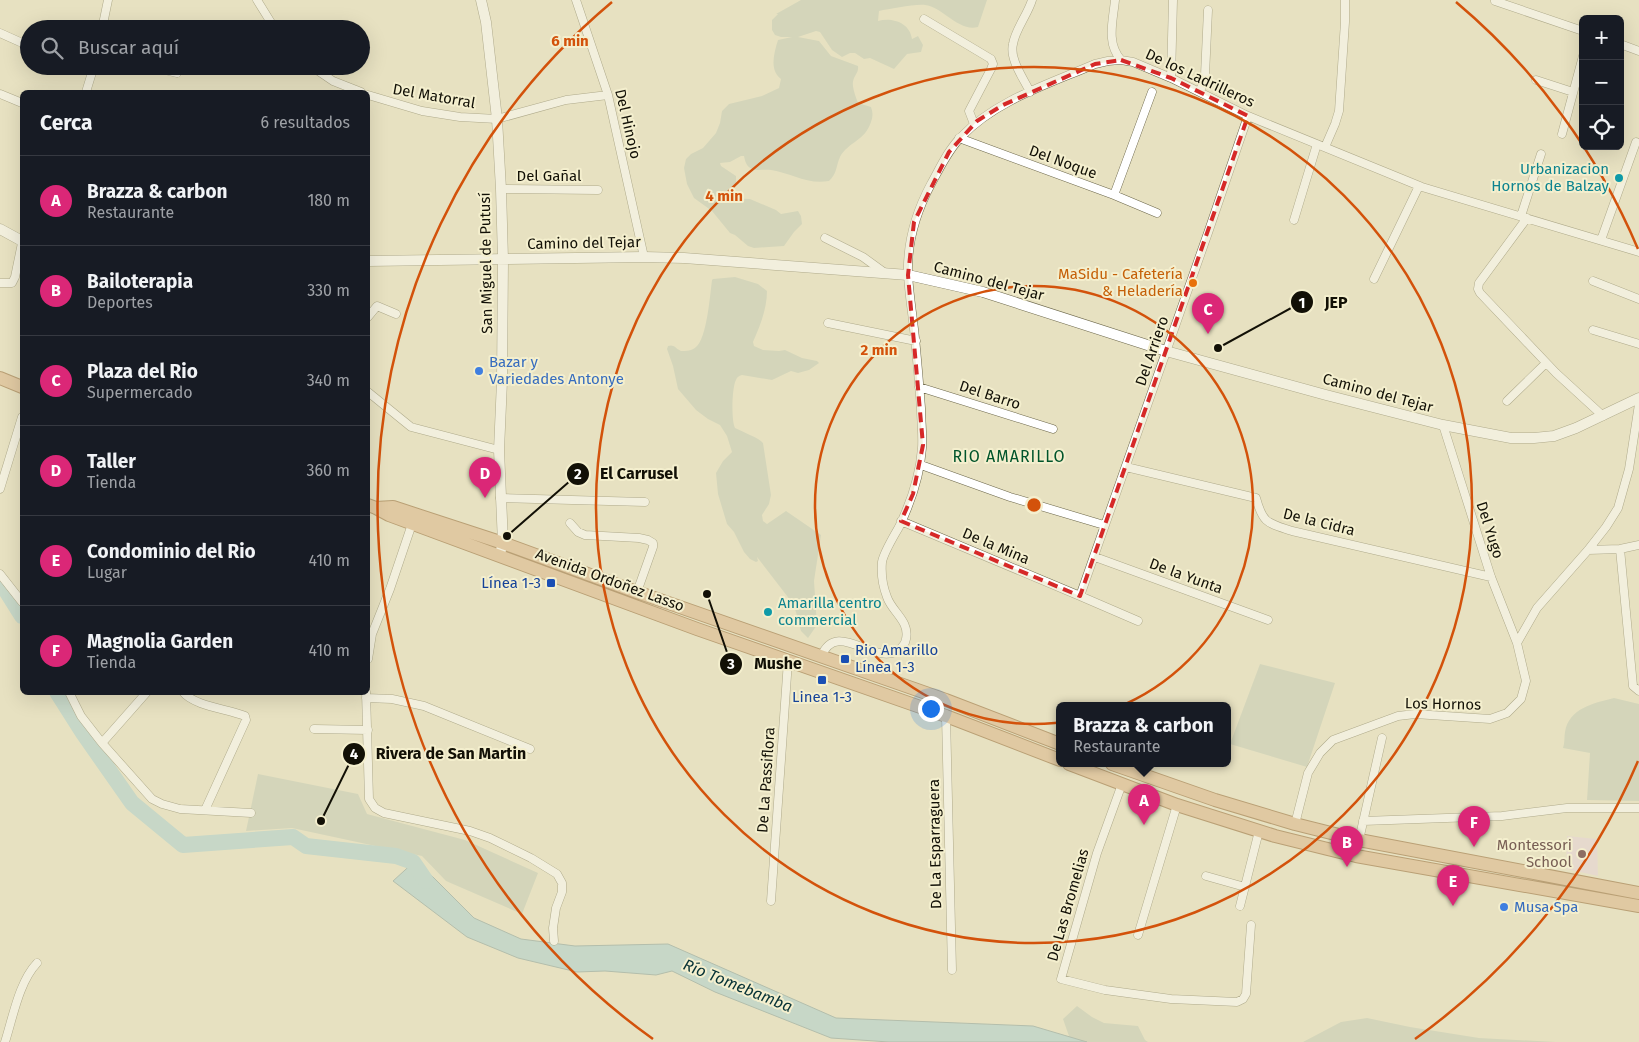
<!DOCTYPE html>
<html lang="es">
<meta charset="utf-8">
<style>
body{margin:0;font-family:"Fira Sans",sans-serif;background:#242831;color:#f1f3f6}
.controls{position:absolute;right:15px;top:15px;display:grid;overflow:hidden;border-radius:8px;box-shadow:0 5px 20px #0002}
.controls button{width:45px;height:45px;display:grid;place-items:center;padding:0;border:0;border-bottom:1px solid #363941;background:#171b24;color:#f1f3f6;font:25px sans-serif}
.you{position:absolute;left:930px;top:708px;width:18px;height:18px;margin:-12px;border:4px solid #fff;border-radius:50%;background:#1a73e8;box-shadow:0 0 0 8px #1a73e833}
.badge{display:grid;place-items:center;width:32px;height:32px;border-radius:50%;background:#db2777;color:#fff;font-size:16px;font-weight:700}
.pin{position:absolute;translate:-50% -41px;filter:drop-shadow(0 1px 2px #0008)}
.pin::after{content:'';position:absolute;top:26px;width:18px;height:15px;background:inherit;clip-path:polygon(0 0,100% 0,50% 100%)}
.popup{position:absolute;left:1056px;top:702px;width:175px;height:65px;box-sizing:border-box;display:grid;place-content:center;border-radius:8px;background:#171b24;filter:drop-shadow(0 1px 4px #0005);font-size:16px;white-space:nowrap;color:#9ea1a6}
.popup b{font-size:19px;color:#f1f3f6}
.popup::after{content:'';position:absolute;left:50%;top:100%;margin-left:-10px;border:10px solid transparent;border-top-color:#171b24}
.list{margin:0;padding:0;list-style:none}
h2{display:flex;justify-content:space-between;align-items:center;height:65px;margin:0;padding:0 20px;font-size:21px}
h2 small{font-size:16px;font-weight:400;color:#9ea1a6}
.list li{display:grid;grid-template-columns:32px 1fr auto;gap:15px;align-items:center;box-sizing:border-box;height:90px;padding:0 20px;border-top:1px solid #363941}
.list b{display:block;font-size:19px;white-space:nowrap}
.list p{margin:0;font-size:16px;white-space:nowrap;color:#9ea1a6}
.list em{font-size:16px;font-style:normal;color:#9ea1a6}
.icon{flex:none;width:28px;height:28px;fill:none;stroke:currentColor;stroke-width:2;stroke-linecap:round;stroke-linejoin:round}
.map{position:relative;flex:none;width:1639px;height:1042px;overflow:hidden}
.search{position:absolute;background:#171b24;box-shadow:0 5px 20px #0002;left:20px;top:20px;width:350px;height:55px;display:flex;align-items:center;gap:12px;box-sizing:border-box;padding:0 18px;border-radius:28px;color:#9ea1a6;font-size:19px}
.panel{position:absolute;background:#171b24;box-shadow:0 5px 20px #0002;left:20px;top:90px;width:350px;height:605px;border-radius:8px}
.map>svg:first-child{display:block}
</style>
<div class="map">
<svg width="1639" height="1042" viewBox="0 0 1639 1042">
<rect width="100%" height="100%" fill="#e7e1c1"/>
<path fill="#e5cfdc" d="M1567,836L1597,839L1598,876L1566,869Z"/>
<path fill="#bdc6b2" d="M801,0H987L978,27C958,32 943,7 925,5C914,4 890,9 879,11L878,21C891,17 910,22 912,39L918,36L923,45L921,52L907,54L894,69L870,58L864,59L855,53H850L842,57L832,50L820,32L816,31L798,37L819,41L831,56L858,66C859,73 854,75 853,82C852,87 856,98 858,103L871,107C873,112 873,117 871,122C865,141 848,142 840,157C836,166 837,174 829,181C807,185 791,173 771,170C765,169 758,171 752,169C746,166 745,161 744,156H741L730,162L720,163L721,166L736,176V185L731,198L750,199L776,210L781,214L798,211L801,216L802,224L794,232L784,246L754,248L748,246L735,235L730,233L712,211L694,198L687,184L684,168L686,159L691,154L703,148L716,133L720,123L722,111L729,104L762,96L779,88L781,79C769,70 774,53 778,40L792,37H781L775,35L772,30V20L778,14H776Z
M735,277L758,284L767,291C767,309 760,326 753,342L754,346L763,350L779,351L785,350L802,358L817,361L819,363L809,370L798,373L791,371L772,380L742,375C739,376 737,377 736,380C732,387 731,420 735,428C743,432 759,438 763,443L771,495L769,504L762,515L763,521L767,524L786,511L821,535L814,581L817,625L808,638L801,631L794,605L757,557L758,561L756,562L750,559L744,552L734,532L727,524L718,494L716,473L723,461L732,452L727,436L720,425L708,419L696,410L678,389L673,366L667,349L668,346C674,344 675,348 681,351C686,351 692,351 696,347C707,338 710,295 712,280L713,279Z
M1260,664L1335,683L1307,767L1230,744Z
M1614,698L1639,704V801L1587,800L1590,753L1563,748C1565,742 1564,738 1565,732C1569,708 1594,703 1614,698Z
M258,774L358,794L367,814L465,840L538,873L522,914L446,881L422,856L292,828L246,831Z
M1077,1006L1092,1017L1104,1023L1138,1026L1145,1040L1148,1042H1071L1063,1019Z
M1367,1018L1410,1027L1479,1038L1556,1042H1303L1341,1022Z"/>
<path fill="#9fcace" stroke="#759292" d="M416,860L474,918L521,939L575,946L668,944L836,1018L1033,1026L1087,1042H889L831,1038L715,992L672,971L656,975L605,971L577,972L518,958L467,937L393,881Z"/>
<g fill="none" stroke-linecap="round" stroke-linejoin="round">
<path stroke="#9fcace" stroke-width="16" d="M0,581L22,616
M57,692L83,733L132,803L183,845L293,837L306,846L396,856L413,862L426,881"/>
<defs>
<path id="minor" d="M257,0L275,29
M576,0L608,95L644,257
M1115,0C1113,21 1106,43 1121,60
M1495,1L1583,31
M924,19L991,59L993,64L991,69L969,111L974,124
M102,29L108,0
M0,33L29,46
M1620,44L1639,51
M79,66L92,71
M149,66L177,73
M311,66L333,81L361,92
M1171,78L1173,0
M1536,80L1573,92
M86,92L94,66
M1030,92C1024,79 1009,59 1013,44C1015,30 1028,14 1032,0
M1200,92L1205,75L1208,10
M0,94L22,103
M368,95L422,111L460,117L497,119L566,100L608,95
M1562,134L1583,56
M959,138L1114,195L1157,213
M1325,147L1335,124L1339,111L1345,22V0
M501,189L598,190
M1114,195L1152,92
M1521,216L1541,154
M1527,218L1479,283L1478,289L1480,293L1556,373L1603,416
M1294,220L1317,144
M825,238L863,257L885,273
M1601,240L1636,142
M1374,279L1419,186
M1593,281L1639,299
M0,283H12L15,277L22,243
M368,317L377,306L396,314
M828,323L916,341
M1593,330L1639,344
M919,387L1053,429
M368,392L411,427L499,450
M1507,401L1546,363
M921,465L1010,497L1104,525
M1126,467L1256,498C1263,524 1268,523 1292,531L1491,577
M0,489L22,417
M500,498L645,502
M901,521L1080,596L1138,621
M570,523L578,532L585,535L639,538L648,540L653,543V547L637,592
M1620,549L1633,686L1639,691
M1588,550L1620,549L1639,545
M1095,557L1268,620
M0,574L22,602
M1080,596L1209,230L1248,116
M1517,643L1537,608L1588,550L1606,527L1618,508L1629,469L1639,404
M821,657C836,618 873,665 897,651C902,648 905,645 906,639C910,621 892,612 887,597C883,587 881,574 882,562C884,552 894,536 899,527C911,502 920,476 922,448C923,435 921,421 921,408C919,382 917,356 914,329C912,311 909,293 908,274C907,242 916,212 931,184C940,168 948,150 961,137C996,100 1049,84 1095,64L1108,61L1121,60L1133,62L1171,78L1248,116L1422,187L1639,252
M368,659L372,634L390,589L413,521
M69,692L81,716L102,743L152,799L162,804L180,809L251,813
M183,692C194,706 228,709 245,716L246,720L205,810
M366,692L369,799L375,808L384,813L470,831L490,838L531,858L557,874L562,883V892L556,908L553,928L554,941
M366,698L392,699L424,706L530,749
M946,716L952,970
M314,729L368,730
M102,743L147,692
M1122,784L1097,853L1061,979L1105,990L1171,999L1237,1002L1243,999L1246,994L1251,925
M1363,821L1502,816L1567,808H1639
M1295,824L1308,773L1320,753L1333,740L1398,716L1415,714L1490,719L1507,713L1521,699L1526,681L1517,643L1491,577L1443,425
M1359,840L1382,738
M1206,876L1245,887
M771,901L788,661
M1240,906L1259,831
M1138,935L1177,805
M5,1042C13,1017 19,982 37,963"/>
<path id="tertiary" d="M481,0L486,22L497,119L501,189L503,259L502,381L499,450L503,543L501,550
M0,229L22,241
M368,261L644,257L684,258L908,275L983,292L1166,351L1326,395L1443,425L1511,438H1534L1554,436L1576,428L1639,398"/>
<path id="primary" d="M0,378L22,387
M368,505L376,508L389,515L697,629L946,716L1060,760
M376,508L393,507L503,543L637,592L946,700L1060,744
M1069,764L1177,805L1275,836L1356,856L1639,906
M1112,764L1215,800L1295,824L1359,840L1639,893"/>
</defs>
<use href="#minor" stroke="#6c674a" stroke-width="9"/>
<use href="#tertiary" stroke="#6c674a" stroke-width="11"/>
<use href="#primary" stroke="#82501a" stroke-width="14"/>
<use href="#minor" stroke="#fff" stroke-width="8"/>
<use href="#tertiary" stroke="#fff" stroke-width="10"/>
<use href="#primary" stroke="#d8ab7c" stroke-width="12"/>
</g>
<path d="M0 0H1639V1042H0ZM1121,60L1171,78L1248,116L1080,596L901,521L913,494L923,445L908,275L914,222L949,152L977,121L1003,105L1095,64Z" fill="#e7e1c1" fill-opacity=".55" fill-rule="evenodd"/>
<path fill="none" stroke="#d62828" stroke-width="4" stroke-dasharray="10 6" stroke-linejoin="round" d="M1121,60L1171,78L1248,116L1080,596L901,521L913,494L923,445L908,275L914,222L949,152L977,121L1003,105L1095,64Z"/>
<g fill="none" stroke="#d3520b" stroke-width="2.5">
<circle cx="1034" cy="505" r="219"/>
<circle cx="1034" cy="505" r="438"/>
<path d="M1638 761A656 656 0 0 1 1415 1039M653 1039A656 656 0 0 1 612 2M1456 2A656 656 0 0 1 1638 249"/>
</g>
<g fill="#0f9aa8" stroke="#f4efce" stroke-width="2">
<circle cx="1619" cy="178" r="5"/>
<circle cx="768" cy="612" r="5"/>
</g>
<circle fill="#e8710a" stroke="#f4efce" stroke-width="2" cx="1193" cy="283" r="5"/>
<g fill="#3f7fe0" stroke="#f4efce" stroke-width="2">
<circle cx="479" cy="371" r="5"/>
<circle cx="1504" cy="907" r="5"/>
</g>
<g fill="#1a4fb4" stroke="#f4efce" stroke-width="2">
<rect x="546" y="578" width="10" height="10" rx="2.5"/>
<rect x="840" y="654" width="10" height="10" rx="2.5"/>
<rect x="817" y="675" width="10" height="10" rx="2.5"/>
</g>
<circle fill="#8d6e63" stroke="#f4efce" stroke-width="2" cx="1582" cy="854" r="5"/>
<g text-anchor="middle" stroke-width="4" stroke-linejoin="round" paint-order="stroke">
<g font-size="15" fill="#121006" stroke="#f4efce">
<text transform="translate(1200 78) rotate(25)" y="5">De los Ladrilleros</text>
<text transform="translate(434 96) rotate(10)" y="5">Del Matorral</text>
<text transform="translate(628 124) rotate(77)" y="5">Del Hinojo</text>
<text transform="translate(1063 162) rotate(20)" y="5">Del Noque</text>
<text x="549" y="181">Del Gañal</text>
<text transform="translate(584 243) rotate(-1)" y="5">Camino del Tejar</text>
<text transform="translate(486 263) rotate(-91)" y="5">San Miguel de Putusí</text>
<text transform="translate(989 281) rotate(15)" y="5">Camino del Tejar</text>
<text transform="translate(1152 351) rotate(-71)" y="5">Del Arriero</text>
<text transform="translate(1378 393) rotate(15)" y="5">Camino del Tejar</text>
<text transform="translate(990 395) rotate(18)" y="5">Del Barro</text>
<text transform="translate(1319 522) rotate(14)" y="5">De la Cidra</text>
<text transform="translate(1490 530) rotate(72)" y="5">Del Yugo</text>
<text transform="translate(996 546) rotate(23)" y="5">De la Mina</text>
<text transform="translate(1186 576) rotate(20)" y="5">De la Yunta</text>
<text transform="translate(610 580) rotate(20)" y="5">Avenida Ordoñez Lasso</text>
<text transform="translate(1443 704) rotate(1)" y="5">Los Hornos</text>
<text transform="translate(766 780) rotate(-86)" y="5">De La Passiflora</text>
<text transform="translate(935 844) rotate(-91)" y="5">De La Esparraguera</text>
<text transform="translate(1068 905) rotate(-74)" y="5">De Las Bromelias</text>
</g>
<g font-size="15" fill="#0d838f" stroke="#f4efce" text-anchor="end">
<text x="1609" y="174">Urbanizacion<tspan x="1609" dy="17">Hornos de Balzay</tspan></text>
<text x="778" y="608" text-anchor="start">Amarilla centro<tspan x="778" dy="17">commercial</tspan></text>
</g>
<g font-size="15" fill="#c56008" stroke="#f4efce" text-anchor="end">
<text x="1183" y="279">MaSidu - Cafetería<tspan x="1183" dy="17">&amp; Heladería</tspan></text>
</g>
<g font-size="15" fill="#366cbe" stroke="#f4efce" text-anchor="start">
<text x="489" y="367">Bazar y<tspan x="489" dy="17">Variedades Antonye</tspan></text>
<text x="1514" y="912">Musa Spa</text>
</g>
<g font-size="15" fill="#164399" stroke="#f4efce" text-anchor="end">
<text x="541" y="588">Línea 1-3</text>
<text x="855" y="655" text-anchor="start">Rio Amarillo<tspan x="855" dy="17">Línea 1-3</tspan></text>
<text x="822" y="702" text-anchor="middle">Linea 1-3</text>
</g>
<g font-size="15" fill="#785e54" stroke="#f4efce" text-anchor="end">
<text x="1572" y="850">Montessori<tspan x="1572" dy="17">School</tspan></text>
</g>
<g font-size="16" letter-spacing="1" fill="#00542b" stroke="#f4efce">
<text x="1009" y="462">RIO AMARILLO</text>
</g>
<g font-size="16" font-style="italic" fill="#063236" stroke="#f4efce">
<text transform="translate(738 985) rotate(22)" y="6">Río Tomebamba</text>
</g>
</g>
<circle cx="1034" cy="505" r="8" fill="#d3520b" stroke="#f4efce" stroke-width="2.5"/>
<g font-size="15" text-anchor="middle" font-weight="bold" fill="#d3520b" stroke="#f4efce" stroke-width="4" stroke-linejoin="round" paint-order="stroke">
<text x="570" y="46">6 min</text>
<text x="724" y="201">4 min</text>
<text x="879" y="355">2 min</text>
</g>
<path fill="none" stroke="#121006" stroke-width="2" d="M1218 348L1302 302M507 536L578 474M707 594L731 664M321 821L354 754"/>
<g fill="#121006" stroke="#f4efce" stroke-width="2">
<circle cx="1218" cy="348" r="5"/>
<circle cx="507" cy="536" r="5"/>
<circle cx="707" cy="594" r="5"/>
<circle cx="321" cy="821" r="5"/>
<circle cx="1302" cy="302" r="12"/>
<circle cx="578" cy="474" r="12"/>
<circle cx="731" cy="664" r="12"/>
<circle cx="354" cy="754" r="12"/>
</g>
<g font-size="15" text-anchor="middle" font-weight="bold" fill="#fff">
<text x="1302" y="308">1</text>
<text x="578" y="479">2</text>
<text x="731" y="669">3</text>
<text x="354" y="759">4</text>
</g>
<g font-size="16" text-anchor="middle" font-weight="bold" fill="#121006" stroke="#f4efce" stroke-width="4" stroke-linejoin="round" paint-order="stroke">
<text x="1336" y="308">JEP</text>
<text x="639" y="479">El Carrusel</text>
<text x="778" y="669">Mushe</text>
<text x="451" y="759">Rivera de San Martin</text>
</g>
</svg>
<div class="controls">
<button>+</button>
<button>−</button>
<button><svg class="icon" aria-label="locate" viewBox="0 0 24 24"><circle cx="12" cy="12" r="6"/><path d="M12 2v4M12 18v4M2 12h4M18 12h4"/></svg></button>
</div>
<div class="you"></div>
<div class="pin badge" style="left:1144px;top:825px">A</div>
<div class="popup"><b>Brazza &amp; carbon</b>Restaurante</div>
<div class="pin badge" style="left:1347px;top:867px">B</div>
<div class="pin badge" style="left:1208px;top:334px">C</div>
<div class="pin badge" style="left:485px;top:498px">D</div>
<div class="pin badge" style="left:1453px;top:906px">E</div>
<div class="pin badge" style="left:1474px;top:847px">F</div>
<div class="search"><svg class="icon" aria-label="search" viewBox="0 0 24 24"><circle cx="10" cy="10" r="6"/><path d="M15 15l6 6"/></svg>Buscar aquí</div>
<section class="panel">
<h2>Cerca<small>6 resultados</small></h2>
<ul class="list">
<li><span class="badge">A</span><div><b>Brazza &amp; carbon</b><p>Restaurante</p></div><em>180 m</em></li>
<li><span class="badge">B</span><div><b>Bailoterapia</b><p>Deportes</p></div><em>330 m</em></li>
<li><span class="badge">C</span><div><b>Plaza del Rio</b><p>Supermercado</p></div><em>340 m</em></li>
<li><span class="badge">D</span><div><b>Taller</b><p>Tienda</p></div><em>360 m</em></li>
<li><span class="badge">E</span><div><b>Condominio del Rio</b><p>Lugar</p></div><em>410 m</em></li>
<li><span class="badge">F</span><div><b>Magnolia Garden</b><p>Tienda</p></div><em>410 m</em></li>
</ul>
</section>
</div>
